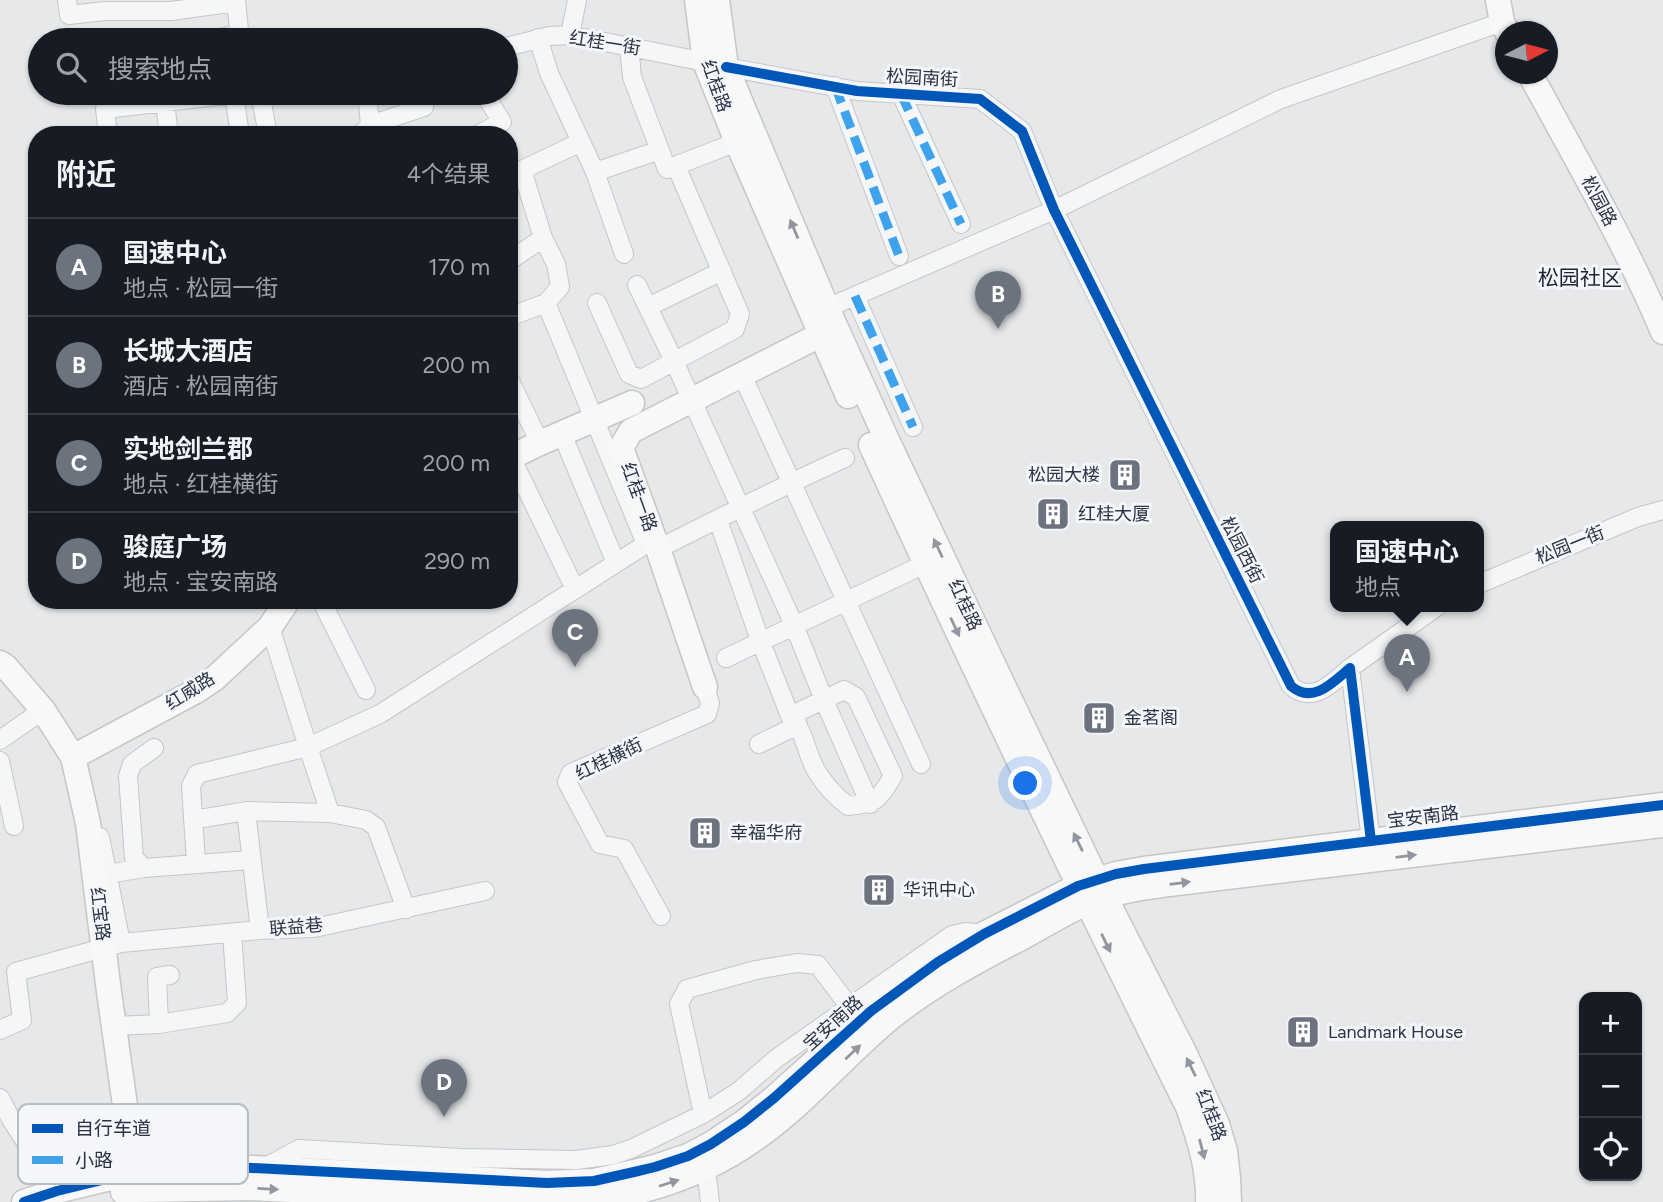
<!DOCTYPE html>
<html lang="zh">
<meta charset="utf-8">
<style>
body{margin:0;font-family:Figtree,"Noto Sans SC",sans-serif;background:#242831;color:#f1f3f6}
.controls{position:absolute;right:21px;bottom:21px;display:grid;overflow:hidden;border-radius:14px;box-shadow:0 2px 5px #0004}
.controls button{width:63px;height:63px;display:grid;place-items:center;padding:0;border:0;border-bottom:2px solid #363941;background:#171b24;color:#f1f3f6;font:35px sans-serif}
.compass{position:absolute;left:1495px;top:21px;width:63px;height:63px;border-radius:50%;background:#171b24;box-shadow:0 2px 5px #0004;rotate:84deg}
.you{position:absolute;left:1026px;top:784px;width:24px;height:24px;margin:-18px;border:5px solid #fff;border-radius:50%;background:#1a73e8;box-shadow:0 0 0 10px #1a73e833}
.badge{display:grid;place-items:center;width:46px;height:46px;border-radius:50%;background:#6c737f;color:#fff;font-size:23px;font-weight:700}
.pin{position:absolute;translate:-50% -58px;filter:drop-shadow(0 2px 4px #0008)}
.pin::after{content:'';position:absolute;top:37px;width:24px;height:21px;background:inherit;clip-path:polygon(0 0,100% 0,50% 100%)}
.popup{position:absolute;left:1330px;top:521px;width:154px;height:91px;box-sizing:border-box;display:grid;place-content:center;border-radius:14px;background:#171b24;filter:drop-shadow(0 2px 5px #0005);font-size:23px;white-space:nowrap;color:#9ea1a6}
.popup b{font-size:26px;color:#f1f3f6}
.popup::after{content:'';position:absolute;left:50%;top:100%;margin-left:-14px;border:14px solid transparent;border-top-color:#171b24}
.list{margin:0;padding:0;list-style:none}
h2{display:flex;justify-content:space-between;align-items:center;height:91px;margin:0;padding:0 28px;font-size:30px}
h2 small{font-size:23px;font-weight:400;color:#9ea1a6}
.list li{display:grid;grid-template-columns:46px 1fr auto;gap:21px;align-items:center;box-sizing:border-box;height:98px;padding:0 28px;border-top:2px solid #363941}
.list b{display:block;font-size:26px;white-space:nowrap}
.list p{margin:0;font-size:23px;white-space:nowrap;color:#9ea1a6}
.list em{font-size:23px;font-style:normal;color:#9ea1a6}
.icon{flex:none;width:38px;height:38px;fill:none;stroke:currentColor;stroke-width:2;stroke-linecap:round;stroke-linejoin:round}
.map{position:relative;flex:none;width:1663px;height:1202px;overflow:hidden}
.search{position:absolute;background:#171b24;box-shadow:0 2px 5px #0004;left:28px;top:28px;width:490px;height:77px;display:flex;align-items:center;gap:18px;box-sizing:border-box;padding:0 24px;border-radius:38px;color:#9ea1a6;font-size:26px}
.panel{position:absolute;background:#171b24;box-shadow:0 2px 5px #0004;left:28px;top:126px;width:490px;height:483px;border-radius:28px}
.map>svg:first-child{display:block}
</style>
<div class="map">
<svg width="1663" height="1202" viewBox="0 0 1663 1202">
<rect width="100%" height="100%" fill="#e6e8ea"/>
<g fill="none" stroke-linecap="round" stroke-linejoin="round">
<defs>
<path id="street" d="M67,0L69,15L105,11H171L236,2
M236,0L240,40
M570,35L577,0
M538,38L549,73L595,172L624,254
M210,40L239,34
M629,46L632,77L667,169L737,142
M506,47L550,36L570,35L705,62
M726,67L857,91L980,99L1022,131L1054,210L1291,686C1313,705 1333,682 1350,668L1371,841
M835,86L899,256
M260,93L268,135
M367,93L370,125
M234,94L240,135
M901,94L961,224
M165,102L169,135
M108,135L105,109L243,93
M360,135L370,125L424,107L419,93
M477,135L502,122L484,93
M595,172L660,150
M509,261L543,238
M637,285L674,361L794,625L824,700L870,804
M855,296L913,427
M597,303L629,374L641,379L735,329L740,314L676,166
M648,307L722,271
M827,308L1054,210L1281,99L1502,22
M509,317L546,303L560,287L556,264L543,238L522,170L581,142
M742,375L921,764
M509,379L540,443
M562,434L616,563
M511,457L575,589
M718,520L760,640L790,716C806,733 806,754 817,772C825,785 836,797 848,806C878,803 878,800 893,776L856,697L844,690L790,716
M658,549C720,518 782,486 845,458
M1479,584L1638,517L1663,510
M321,600L366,690
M270,627L308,747L380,714L646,544L546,303
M726,658L925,564
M1350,668L1438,606
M0,740L43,710
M759,744L798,725
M0,761L14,826
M246,811L260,930
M193,820L246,811L330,813
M100,837L121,943
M196,863L191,786L197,774L308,747L330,813L366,820L376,827L406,909
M144,868L134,858L128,776L132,764L154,748
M108,874L144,868L251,860
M661,916L624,849L600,844L567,782L571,773L707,714L710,703L705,687
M159,1024L227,1013L237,1003L232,933
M115,1026L159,1024L157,977L170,975
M0,1030L22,1020L16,972L121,943L260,930L314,928L485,891
M0,1098L12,1121L57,1191
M703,1114L679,1004L687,989L756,970L797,963L818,965L849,1006
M264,1168L299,1149L461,1158L576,1160L613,1155L631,1149L703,1114L739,1091L777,1058L952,935L966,932L984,934
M706,1168L710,1202"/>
<path id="secondary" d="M697,0L705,62L737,142L848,396
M717,0L726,67L827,308L887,440L1003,685L1105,897L1185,1054L1217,1124L1225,1151L1228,1178L1229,1202
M1498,0L1502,22L1507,32
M1530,74C1576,159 1625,242 1663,332
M871,445C973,668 1079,888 1188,1107C1199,1138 1209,1169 1208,1202
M509,458L540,443L632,403
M0,663L6,667L43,710L73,757L88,823L109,992L137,1190
M705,687L658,549L621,448L631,431L820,335
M73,757L196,691L214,679L270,627L288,600
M123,1192L137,1190L251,1188L508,1201L572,1202
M24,1202L57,1191L135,1172L228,1167L252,1168L547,1183L594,1181L634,1172L655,1167L688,1156L711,1144L744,1122L774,1098L871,1011L938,962L984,934L1078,886L1116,874L1144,869L1663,805
M579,1202C643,1195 703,1176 756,1138C805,1104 844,1056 890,1018C930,986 975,962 1021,938C1042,927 1064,913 1086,903C1112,892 1141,888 1169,884L1663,825"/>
</defs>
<use href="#street" stroke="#c4c6c8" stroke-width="20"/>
<use href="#secondary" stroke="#c4c6c8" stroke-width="27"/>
<use href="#street" stroke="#f5f6f7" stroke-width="18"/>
<use href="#secondary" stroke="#f8f8f8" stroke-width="24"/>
<path stroke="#3ea3ec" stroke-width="9" stroke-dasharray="18 9" stroke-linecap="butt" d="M835,86L899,256
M901,94L961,224
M855,296L913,427"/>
<defs>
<path id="cycleway" d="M726,67L857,91L980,99L1022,131L1054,210L1291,686C1313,705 1333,682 1350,668L1371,841
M24,1202L57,1191L135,1172L228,1167L252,1168L547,1183L594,1181L634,1172L655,1167L688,1156L711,1144L744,1122L774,1098L871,1011L938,962L984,934L1078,886L1116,874L1144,869L1663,805"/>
</defs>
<use href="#cycleway" stroke="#f4f6f9" stroke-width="15"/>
<use href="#cycleway" stroke="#0057b8" stroke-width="10"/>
</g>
<defs><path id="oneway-solid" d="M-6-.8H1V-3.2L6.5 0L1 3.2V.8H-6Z" transform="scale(1.75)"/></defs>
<g fill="#92969e">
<use href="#oneway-solid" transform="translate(794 229) rotate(-113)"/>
<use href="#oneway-solid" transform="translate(938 548) rotate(-115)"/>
<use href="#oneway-solid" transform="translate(955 627) rotate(65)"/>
<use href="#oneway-solid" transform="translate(1078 842) rotate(-116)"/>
<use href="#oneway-solid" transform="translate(1406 856) rotate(-7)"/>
<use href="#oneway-solid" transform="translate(1180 883) rotate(-7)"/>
<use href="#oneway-solid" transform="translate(1106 943) rotate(64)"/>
<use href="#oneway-solid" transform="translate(853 1052) rotate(-43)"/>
<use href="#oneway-solid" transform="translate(1191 1067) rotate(-116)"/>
<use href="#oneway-solid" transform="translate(1202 1149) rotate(76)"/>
<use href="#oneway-solid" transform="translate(669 1183) rotate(-18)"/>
<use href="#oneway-solid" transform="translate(268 1189) rotate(3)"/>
</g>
<defs>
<symbol id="building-square" viewBox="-11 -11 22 22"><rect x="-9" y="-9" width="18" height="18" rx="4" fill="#6c737f" stroke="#f4f6f9"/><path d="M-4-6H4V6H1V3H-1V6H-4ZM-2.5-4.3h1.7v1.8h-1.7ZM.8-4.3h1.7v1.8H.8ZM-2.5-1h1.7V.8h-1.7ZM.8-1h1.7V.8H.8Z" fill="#fff"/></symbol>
</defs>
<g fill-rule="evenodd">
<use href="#building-square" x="1106" y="456" width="38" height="38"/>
<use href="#building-square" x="1034" y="495" width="38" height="38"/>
<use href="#building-square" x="1080" y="699" width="38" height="38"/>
<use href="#building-square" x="686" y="814" width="38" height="38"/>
<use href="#building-square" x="860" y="871" width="38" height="38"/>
<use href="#building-square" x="1284" y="1013" width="38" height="38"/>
</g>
<g text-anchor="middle" stroke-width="6" stroke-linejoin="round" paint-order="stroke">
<g font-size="18" fill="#2b3445" stroke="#f4f6f9">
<text transform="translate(605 43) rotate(9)" y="6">红桂一街</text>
<text transform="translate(922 78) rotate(3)" y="6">松园南街</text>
<text transform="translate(716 86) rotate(70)" y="6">红桂路</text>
<text transform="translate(1599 201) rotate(62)" y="6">松园路</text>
<text transform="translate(639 497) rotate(70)" y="6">红桂一路</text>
<text transform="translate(1570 545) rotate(-22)" y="6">松园一街</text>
<text transform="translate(1242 550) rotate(63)" y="6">松园西街</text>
<text transform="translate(965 605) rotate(65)" y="6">红桂路</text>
<text transform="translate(190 691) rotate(-32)" y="6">红威路</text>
<text transform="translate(609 759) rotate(-26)" y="6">红桂横街</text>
<text transform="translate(1423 817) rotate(-7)" y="6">宝安南路</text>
<text transform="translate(100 914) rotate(83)" y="6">红宝路</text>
<text transform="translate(296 927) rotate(-5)" y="6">联益巷</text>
<text transform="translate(833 1023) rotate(-42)" y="6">宝安南路</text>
<text transform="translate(1211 1115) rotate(69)" y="6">红桂路</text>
</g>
<g font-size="18" fill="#2b3445" stroke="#f4f6f9" text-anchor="start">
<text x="1100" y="481" text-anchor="end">松园大楼</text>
<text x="1078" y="520">红桂大厦</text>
<text x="1124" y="724">金茗阁</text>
<text x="730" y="839">幸福华府</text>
<text x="903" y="896">华讯中心</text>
<text x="1328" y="1038">Landmark House</text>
</g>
<g font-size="21" fill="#1d2536" stroke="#f4f6f9">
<text x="1580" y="285">松园社区</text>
</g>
</g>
<rect x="18" y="1104" width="230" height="80" rx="10" fill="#f4f6f9" stroke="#b8bcc3" stroke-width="2"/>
<rect x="32" y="1124" width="31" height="9" fill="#0057b8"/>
<rect x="32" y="1156" width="31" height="8" fill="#3ea3ec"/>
<g font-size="19" fill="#2b3445">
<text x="75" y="1135">自行车道</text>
<text x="75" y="1167">小路</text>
</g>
</svg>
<div class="controls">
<button>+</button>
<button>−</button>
<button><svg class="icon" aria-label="locate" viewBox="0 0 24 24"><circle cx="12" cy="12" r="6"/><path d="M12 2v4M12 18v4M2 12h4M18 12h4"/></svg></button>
</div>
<svg class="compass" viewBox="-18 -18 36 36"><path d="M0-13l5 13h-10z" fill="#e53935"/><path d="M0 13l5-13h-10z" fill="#9ea1a6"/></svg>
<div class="you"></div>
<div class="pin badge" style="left:1407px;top:692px">A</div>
<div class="popup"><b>国速中心</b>地点</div>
<div class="pin badge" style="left:998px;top:329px">B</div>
<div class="pin badge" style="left:575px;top:667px">C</div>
<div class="pin badge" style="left:444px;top:1117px">D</div>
<div class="search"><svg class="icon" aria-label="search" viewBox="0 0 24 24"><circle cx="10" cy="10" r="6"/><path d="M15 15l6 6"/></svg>搜索地点</div>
<section class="panel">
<h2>附近<small>4个结果</small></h2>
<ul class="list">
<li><span class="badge">A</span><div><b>国速中心</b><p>地点 · 松园一街</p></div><em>170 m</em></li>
<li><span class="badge">B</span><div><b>长城大酒店</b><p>酒店 · 松园南街</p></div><em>200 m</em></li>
<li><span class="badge">C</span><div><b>实地剑兰郡</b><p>地点 · 红桂横街</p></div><em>200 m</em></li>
<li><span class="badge">D</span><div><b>骏庭广场</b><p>地点 · 宝安南路</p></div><em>290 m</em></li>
</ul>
</section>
</div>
